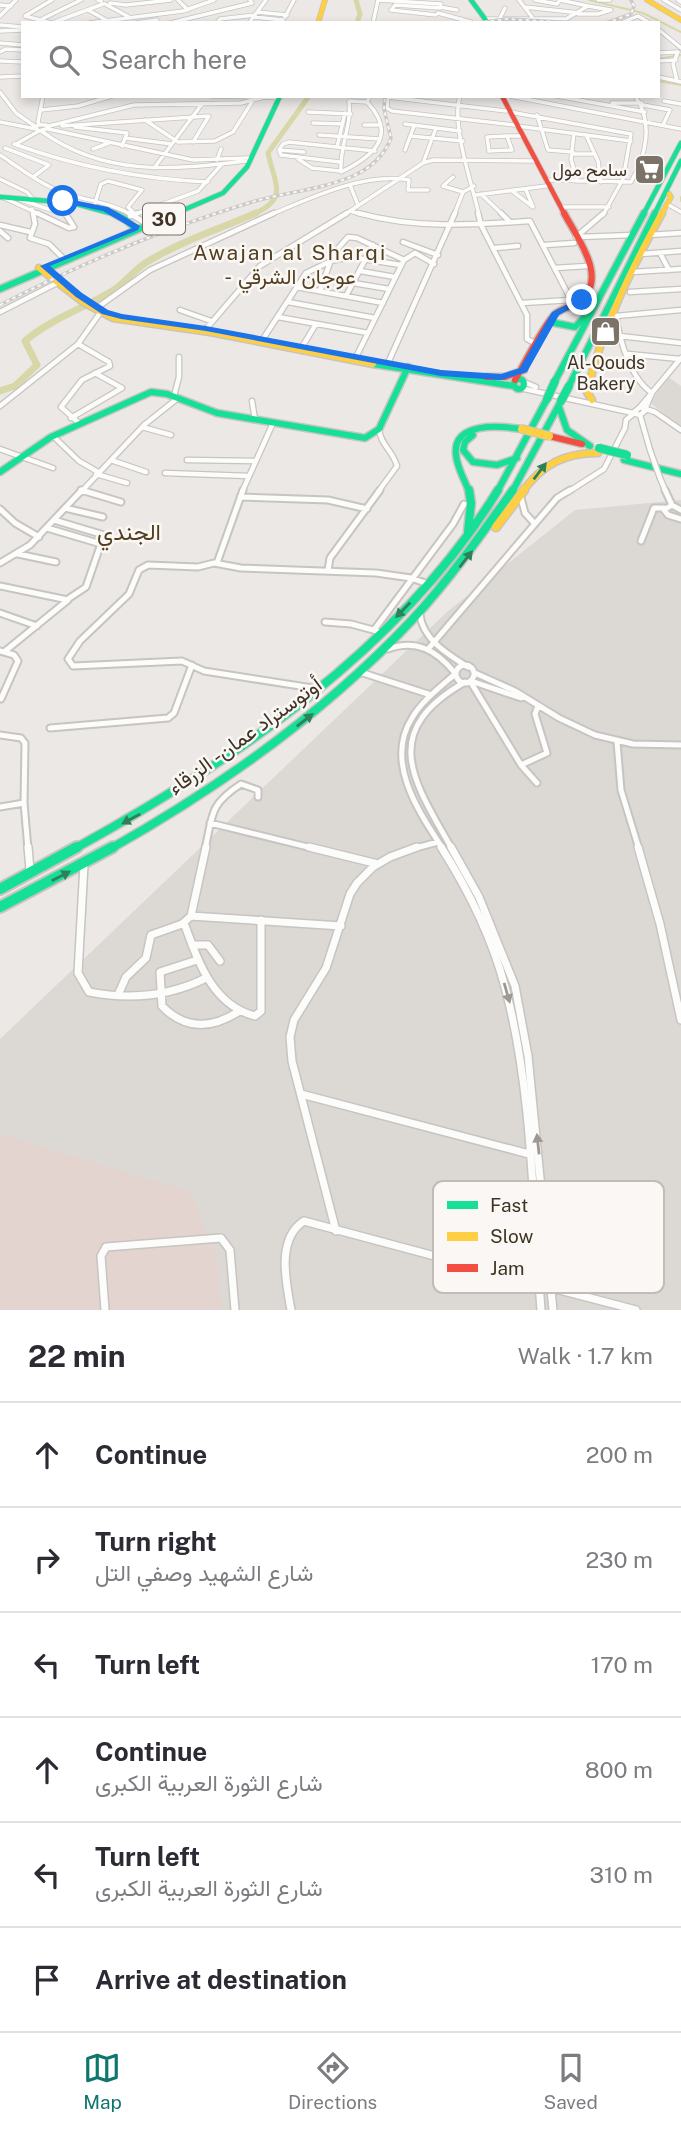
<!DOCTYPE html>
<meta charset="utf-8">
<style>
body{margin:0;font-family:"Public Sans",Vazirmatn,sans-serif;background:#f2f2f3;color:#2b2b33}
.stop{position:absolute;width:21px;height:21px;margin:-16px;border:5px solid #1a73e8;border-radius:50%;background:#fff}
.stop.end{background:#1a73e8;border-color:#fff;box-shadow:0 2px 7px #0008}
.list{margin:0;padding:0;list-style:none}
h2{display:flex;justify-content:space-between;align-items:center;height:91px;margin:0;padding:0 28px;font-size:30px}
h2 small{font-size:23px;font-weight:400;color:#7c7c81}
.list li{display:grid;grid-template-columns:46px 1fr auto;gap:21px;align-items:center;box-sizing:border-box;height:105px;padding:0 28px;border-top:2px solid #e1e1e2}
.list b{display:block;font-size:26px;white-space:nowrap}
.list p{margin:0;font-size:23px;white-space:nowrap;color:#7c7c81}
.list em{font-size:23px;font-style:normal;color:#7c7c81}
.icon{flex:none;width:38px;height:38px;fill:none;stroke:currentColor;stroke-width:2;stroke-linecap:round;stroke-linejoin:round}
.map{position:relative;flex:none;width:681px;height:1310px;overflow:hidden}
.search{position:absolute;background:#fff;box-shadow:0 4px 10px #0003;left:21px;right:21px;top:21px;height:77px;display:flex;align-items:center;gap:18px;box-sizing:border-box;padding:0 24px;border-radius:0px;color:#7c7c81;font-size:26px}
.sheet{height:721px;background:#fff}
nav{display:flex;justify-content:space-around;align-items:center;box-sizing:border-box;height:98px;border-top:2px solid #e1e1e2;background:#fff;font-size:19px;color:#7c7c81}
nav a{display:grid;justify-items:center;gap:4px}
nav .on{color:#0f766e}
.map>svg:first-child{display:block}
</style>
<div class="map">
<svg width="681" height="1310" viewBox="0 0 681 1310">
<rect width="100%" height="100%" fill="#ebe8e6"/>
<path fill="#dcd8d4" d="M667,376L681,386V428L651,403Z
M681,500V1310H0V1039L447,612L575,510Z"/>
<path fill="#e4d4d0" d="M0,1134L191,1192L216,1258L222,1310H0Z"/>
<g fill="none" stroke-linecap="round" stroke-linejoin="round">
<path stroke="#d7d7a8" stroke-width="2" d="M589,0L643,13L681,32
M658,59L681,55
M658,81L681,85
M681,197V201"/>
<path stroke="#d7d7a8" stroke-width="5" d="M356,0L360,14L357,23
M252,215C289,199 275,185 268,153L309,96"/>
<path stroke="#d7d7a8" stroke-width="7" d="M0,391L15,386L37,365L25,341C52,318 85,308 114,290C126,282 135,269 147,262C181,241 220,229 256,213"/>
<defs>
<path id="street-far3" d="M98,0L101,1
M178,0L188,10
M378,0L441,4
M519,0L532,17
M535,0L557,4L560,0
M598,0H610
M664,0L681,10
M678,0L681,2
M110,3L126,5L171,0
M105,4L129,17
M0,5L11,6
M440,7L457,10
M525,7L580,13
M88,10L106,20
M257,12L287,15
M438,13L471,22
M578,14H598L611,10L588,6
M436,15L391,10L395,5L440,8
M0,16L16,0
M254,17L283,20
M285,17L294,0
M500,18L505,8
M485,19H566L588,6L560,0
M40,20L81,0
M51,23L25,16L52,0
M52,23L103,4
M89,23L183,11L214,0
M136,23L157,20
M170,23L252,3L250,0
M217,23L220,19L255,15
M249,23L266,0
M373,23L378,0
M494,23H532
M621,23L638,16L650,23
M0,25L23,27
M658,29L681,48
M0,31L23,30
M0,43L23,45
M0,52L6,49L23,50
M678,52L673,64L677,81L681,82
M658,53L678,52
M0,61L23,62
M658,61L676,60
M0,77L23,76
M658,77L677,81
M0,92L16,113L36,127
M211,96L256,97
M388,96L387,108L392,111L514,125
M460,96C451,126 472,183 479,215
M510,96L681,129
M557,96L645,112
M388,97L506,111
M349,101L367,102C399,136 372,157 341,172C339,147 352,126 349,101Z
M664,101L681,104
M367,102L370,96
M612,103H642
M643,105L670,110L663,125
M41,110L78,106L112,96
M308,112L351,114
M510,112L631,134L623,179L603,215
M537,115L548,150L573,152
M145,120L178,142L215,141L233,132L252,102
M0,122L36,129
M313,123L343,124
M405,124L460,131
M38,125H46L49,128L39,131L35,128Z
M40,125L38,122L43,96
M364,125H380
M49,126L134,105L241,103L265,97L280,98
M62,126L209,116L193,142
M517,126L631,141
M75,127L127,133L122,146
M48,129L193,160L248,158
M41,131C105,177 172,170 246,161
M574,133L571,159L577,181
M319,135L380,139
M586,135L598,161L601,182
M410,136L463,141
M507,136L512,150L489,151L487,137Z
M507,136H520
M125,138L172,144
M14,144C77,167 141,179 208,182
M16,144L39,131
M337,147L345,113
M5,148L49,165L33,177
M93,149L109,143
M279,150L304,152
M405,150L414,126
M572,154H594
M0,155C21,169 44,187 68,194C92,202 109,202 132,215
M298,159L312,168L340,171
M217,160L221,149
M340,162L281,155L279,150L283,144L289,142L375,151
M423,163L436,128
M154,168L202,104
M453,177L443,186L463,192
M0,179L27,192L32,198
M546,180L631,182C646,156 654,122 635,96
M350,185L358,205
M512,191L533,207L526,190
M481,194L503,215
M476,195L546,186
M4,198L41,215
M21,200L66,215
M667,204L681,212
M94,206L101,184L108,181L142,190L128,207L135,214
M560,207H609
M32,209L33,215
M350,211L364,215
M133,215L198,191L222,164
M270,215C311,198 364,172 409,180L408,190H428
M344,215L423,163L433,160L536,161
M454,215L463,192L474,186"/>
<path id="street-far2" d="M33,213L35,224L30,238L49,244L63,258
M37,213L69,228L74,227L65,213
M129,213L147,224
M358,213C415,229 472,225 530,221L570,298L578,303
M478,213L481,225L527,315V339L537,344
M501,213L510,222
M130,216L138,213
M0,225L30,232
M0,231L8,238
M649,235L681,233
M576,237L604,213
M579,237L632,235
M403,242L438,255
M545,245L574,243
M494,248L518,246
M660,253L669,270
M641,254L681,251
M404,260L415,253L434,264
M555,268L587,266
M360,271L395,277
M632,272L681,269
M353,283L389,289
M297,287L383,303
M320,291L333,254L348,237L357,238L404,260L356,357
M630,292L681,289
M346,296L373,245
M288,302L375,318
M522,303L571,300
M98,307L150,270L274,213
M180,310L211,321
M0,312L57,283
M278,317L368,333
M206,329L260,266L347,213
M620,336L681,343
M263,339L306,273L331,261L350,257L401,265
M302,347L316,324
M628,354L680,359
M388,363L455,213
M524,382L536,387
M520,388L633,413
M652,393C630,378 620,341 616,316L681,310
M174,396L179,377V357
M252,401L255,420
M0,406L78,344
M640,407L681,358
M645,409L652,393
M646,410L640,415L633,413L640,407L655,412L681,430
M640,415L650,450
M71,418L122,388L95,373
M80,424L61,407L82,380L110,366L109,362L78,344L100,313
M142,427L171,435
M53,436L79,461L98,472
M0,449L53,468
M111,460L146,472
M187,460L256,461
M165,473L249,476
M96,474L127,483
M660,478L666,492
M81,490L86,492
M81,492L144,425L178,398
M242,492L273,423
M378,492L397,466C393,451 380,444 379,429
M568,492L604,469L625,428L626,420L633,414"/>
<path id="street-far1" d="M81,490L121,502
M665,490L672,505
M240,497L328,500L367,509
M521,498L525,513L535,524
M65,508L103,517
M0,509L15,523L39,537
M681,510L672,505L664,510L668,515L681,519
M54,520L104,535L86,587L68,599
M47,528L101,544
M641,541L654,508H664
M18,554L56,562
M0,563L30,545L82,490
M217,563L243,490
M328,570L330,558L380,490
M0,586L68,600L4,652
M0,613L37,626
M420,615C423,640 449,655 468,667
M325,622L351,624L377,631
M374,630L453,524L464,504
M429,648L557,498L570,490
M388,649C416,639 436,650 454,672
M0,651L14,655L18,661L1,699
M456 674a9 9 0 1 1 18 0a9 9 0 1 1-18 0Z
M360,672L431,695
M475,673L515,691L559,718L595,735L633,744L681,745
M470,681L521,765L537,783
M471,681L521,698
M319,689L204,671L182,661L73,666L68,659L80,641L129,594L139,570L148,565L198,567L214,563L241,568L376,573L411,578L428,584
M50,728L168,718L174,713L192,665
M0,735L21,738L25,743L24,803L28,849
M617,742L621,790L639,849
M521,765L547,753L535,714L538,706
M0,807L24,803
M210,823L316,849
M205,849C213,814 209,805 241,784L258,790V797
M412,849L438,842
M443,849C419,812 384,762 412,718C422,701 439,688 454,675
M452,849C413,780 378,732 465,682"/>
<path id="street" d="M28,847L30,870
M309,847L378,864
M441,847C469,891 492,938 505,987C532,1086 533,1208 541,1310
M451,847L479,897L515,986L528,1056L553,1310
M638,847L660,924L681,1020
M84,865L78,973L89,992C130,1000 168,997 206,978
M191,916L341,926
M184,923C198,961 212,1005 255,1016L261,1011V920
M192,945H208L220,961
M197,960L160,972L162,1006C185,1030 211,1029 238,1012
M118,995L126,977L146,958L151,935L182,924L191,916L206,847
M301,1094L529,1154
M336,1231L292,1061L290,1037L294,1020L326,968L350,894L357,883L373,867L390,857L417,847
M552,1288L636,1310
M105,1310L101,1256L106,1247L221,1238L230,1250L235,1310
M291,1310C286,1282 276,1239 304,1221L539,1284"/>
<path id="fast-far3" d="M471,0L488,23
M0,197L73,203L117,215
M172,215L223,193L247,167L280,96
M643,215L681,143
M654,215L681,161"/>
<path id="fast-far2" d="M113,213L126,220L136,229
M0,289L176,213
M550,322L575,327L584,318
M373,364L514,386
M514 384a5 5 0 1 1 10 0a5 5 0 1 1-10 0Z
M555,381L644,213
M569,386L655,213
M559,407L567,430L590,446
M473,435L465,442L463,450L473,462L497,465L517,458
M624,460L681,474
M0,472L51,437L151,392L167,394L217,413L365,438L379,429L408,367
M469,492C465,480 457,468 456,455C452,421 501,426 522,429
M497,492L547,399
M512,492L561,401"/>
<path id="fast-far1" d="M468,532L471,503L469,490
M74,849C235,760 401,649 498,490
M110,849C220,787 325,713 412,620C449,580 481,535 513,490"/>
<path id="fast" d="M0,889L77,847
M0,907L113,847"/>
<path id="slow-far2" d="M647,0L681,20
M318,23L325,0
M661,215L671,197L669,194"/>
<path id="slow-far1" d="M39,268L83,302L113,318L210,332L373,364
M592,400L587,392C602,328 630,271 662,213
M522,492C543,464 564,453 598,453"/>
<path id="slow" d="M496,527L524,490"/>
<path id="jam-far1" d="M502,96L565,215"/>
<path id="jam" d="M486,377H505L524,370
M515,380C523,366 545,323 555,314C562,308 573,307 580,301C609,278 577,238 564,213
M549,436L582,444"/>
</defs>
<use href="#street-far3" stroke="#c7c4c2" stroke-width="5"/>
<use href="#street-far2" stroke="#c7c4c2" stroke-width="7"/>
<use href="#street-far1" stroke="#c7c4c2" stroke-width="9"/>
<use href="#street" stroke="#c7c4c2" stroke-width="10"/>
<use href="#fast-far3" stroke="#c7c4c0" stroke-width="6"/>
<use href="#fast-far2" stroke="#c7c4c0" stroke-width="9"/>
<use href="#fast-far1" stroke="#c7c4c0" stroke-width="11"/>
<use href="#fast" stroke="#c7c4c0" stroke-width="14"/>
<use href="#slow-far2" stroke="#c7c4c0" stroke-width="6"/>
<use href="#slow-far1" stroke="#c7c4c0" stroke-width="9"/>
<use href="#slow" stroke="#c7c4c0" stroke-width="11"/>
<use href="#jam-far1" stroke="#c7c4c0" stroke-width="6"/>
<use href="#jam" stroke="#c7c4c0" stroke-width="9"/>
<use href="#street-far3" stroke="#fcfcfb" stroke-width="3.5"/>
<use href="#street-far2" stroke="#fcfcfb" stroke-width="4.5"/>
<use href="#street-far1" stroke="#fcfcfb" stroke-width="5"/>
<use href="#street" stroke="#fcfcfb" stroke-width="7"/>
<use href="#fast-far3" stroke="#16e098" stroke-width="4.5"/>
<use href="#fast-far2" stroke="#16e098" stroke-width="6"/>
<use href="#fast-far1" stroke="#16e098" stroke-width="8"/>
<use href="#fast" stroke="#16e098" stroke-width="10"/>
<use href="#slow-far2" stroke="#ffcf43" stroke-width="4.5"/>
<use href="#slow-far1" stroke="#ffcf43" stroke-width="6"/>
<use href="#slow" stroke="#ffcf43" stroke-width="8"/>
<use href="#jam-far1" stroke="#f24e42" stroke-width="4.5"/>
<use href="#jam" stroke="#f24e42" stroke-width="6"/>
<defs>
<path id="rail" d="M477,23L506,19L577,23
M606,23L631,14L634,6L631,0
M0,305C80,264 165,228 252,202C285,192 322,190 355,175C372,167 384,156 391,138L384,109L385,96"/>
</defs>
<use href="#rail" stroke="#cccac8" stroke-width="3.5"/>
<use href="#rail" stroke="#faf7f5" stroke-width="2" stroke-dasharray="3.5" stroke-linecap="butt"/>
<defs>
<path id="street-bridge" d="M650,450L660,478"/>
<path id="fast-bridge" d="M547,399L555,381
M561,401L569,386
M599,448L627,455"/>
<path id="slow-bridge" d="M522,429L549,436"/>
</defs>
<use href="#street-bridge" stroke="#c7c4c2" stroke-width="7" stroke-linecap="butt"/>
<use href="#fast-bridge" stroke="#c6c3be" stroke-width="10" stroke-linecap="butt"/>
<use href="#slow-bridge" stroke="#c6c3be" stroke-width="10" stroke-linecap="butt"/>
<use href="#street-bridge" stroke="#fcfcfb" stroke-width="4.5"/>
<use href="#fast-bridge" stroke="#16e098" stroke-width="8"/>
<use href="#slow-bridge" stroke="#ffcf43" stroke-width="8"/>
</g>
<defs><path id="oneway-solid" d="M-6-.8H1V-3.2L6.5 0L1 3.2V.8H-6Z" transform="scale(1.75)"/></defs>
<g fill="#2d8158">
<use href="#oneway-solid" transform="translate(540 471) rotate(-53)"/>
<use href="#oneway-solid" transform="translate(466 559) rotate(-52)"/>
<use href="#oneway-solid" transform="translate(403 610) rotate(134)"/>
<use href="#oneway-solid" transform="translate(305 720) rotate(-38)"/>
<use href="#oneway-solid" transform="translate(131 819) rotate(152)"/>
<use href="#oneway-solid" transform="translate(61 876) rotate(-27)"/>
</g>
<g fill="#9e9890">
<use href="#oneway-solid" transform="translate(507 993) rotate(74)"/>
<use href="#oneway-solid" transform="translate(538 1144) rotate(-96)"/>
</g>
<path fill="#1a73e8" d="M63,198L108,207L140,226L138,230L50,266L82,293L108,310L122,314L206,326L441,370L501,374L520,368L552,312L579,299L586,300L559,315L527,372L501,380L441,376L206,331L121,319L102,314L76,297L40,266L132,228L103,211L60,202Z"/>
<defs>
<symbol id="supermarket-square" viewBox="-11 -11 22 22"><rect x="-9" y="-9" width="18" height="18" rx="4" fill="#7b7368" stroke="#faf7f5"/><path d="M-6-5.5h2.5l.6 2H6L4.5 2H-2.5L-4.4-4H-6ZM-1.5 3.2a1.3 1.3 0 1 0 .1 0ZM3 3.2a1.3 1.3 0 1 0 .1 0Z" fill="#fff"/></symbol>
<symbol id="shop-square" viewBox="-11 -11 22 22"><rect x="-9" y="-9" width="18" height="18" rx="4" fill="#7b7368" stroke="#faf7f5"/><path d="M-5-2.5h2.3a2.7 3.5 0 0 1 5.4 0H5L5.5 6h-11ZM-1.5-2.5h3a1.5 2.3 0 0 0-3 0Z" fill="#fff"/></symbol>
</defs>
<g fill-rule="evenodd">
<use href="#supermarket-square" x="632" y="152" width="35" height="35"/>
<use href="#shop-square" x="588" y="314" width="35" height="35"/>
</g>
<g text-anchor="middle" stroke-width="5" stroke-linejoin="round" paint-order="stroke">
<g font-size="18" fill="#3f3424" stroke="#faf7f5" text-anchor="end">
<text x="627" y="176">سامح مول</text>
<text x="606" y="369" text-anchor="middle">Al-Qouds<tspan x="606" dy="21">Bakery</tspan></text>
</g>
<rect fill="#faf7f5" stroke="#776e63" stroke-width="2" x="143" y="203.5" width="42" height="31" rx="5"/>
<g font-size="19" font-weight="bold" fill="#3f3424">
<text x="164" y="226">30</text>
</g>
<g font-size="21" letter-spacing="2" fill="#513f20" stroke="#faf7f5">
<text x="290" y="260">Awajan al Sharqi<tspan x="290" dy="24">- عوجان الشرقي</tspan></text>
</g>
<g font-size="21" fill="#3f3424" stroke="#faf7f5">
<text transform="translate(245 736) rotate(-36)" y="7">أوتوستراد عمان - الزرقاء</text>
</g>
<g font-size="23" fill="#513f20" stroke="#faf7f5">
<text x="129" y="540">الجندي</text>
</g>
</g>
<rect x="433" y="1181" width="231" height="112" rx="10" fill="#faf7f5" stroke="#c2bcb6" stroke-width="2"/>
<rect x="447" y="1201" width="31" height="8" fill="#16e098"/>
<rect x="447" y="1232" width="31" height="9" fill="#ffcf43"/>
<rect x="447" y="1264" width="31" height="8" fill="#f24e42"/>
<g font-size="19" fill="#3f3424">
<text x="490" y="1212">Fast</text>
<text x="490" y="1243">Slow</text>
<text x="490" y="1275">Jam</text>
</g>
</svg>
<div class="stop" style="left:63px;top:201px"></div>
<div class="stop end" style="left:582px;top:300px"></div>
<div class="search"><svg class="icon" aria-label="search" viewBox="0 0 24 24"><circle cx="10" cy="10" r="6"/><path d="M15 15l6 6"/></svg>Search here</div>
</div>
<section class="sheet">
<h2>22 min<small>Walk · 1.7 km</small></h2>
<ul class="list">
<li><svg class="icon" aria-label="ahead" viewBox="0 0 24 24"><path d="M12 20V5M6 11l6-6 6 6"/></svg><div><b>Continue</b></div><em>200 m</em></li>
<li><svg class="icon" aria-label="right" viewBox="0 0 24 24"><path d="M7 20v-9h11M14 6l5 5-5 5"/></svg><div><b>Turn right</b><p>شارع الشهيد وصفي التل</p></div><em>230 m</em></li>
<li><svg class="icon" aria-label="left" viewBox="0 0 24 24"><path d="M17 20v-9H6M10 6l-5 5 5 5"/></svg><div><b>Turn left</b></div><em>170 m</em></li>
<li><svg class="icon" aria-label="ahead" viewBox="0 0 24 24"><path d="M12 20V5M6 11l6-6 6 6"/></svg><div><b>Continue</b><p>شارع الثورة العربية الكبرى</p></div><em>800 m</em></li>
<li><svg class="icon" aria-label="left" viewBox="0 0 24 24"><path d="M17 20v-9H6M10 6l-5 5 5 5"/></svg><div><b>Turn left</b><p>شارع الثورة العربية الكبرى</p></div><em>310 m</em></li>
<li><svg class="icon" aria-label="arrive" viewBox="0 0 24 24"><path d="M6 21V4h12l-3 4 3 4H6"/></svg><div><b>Arrive at destination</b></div></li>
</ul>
</section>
<nav>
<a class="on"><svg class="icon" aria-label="map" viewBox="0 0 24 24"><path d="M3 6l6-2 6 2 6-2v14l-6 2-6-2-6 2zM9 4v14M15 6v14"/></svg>Map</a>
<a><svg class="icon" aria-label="directions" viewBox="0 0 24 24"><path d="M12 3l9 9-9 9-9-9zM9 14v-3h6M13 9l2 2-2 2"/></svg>Directions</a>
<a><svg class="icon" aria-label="saved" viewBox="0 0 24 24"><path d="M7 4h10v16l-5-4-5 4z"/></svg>Saved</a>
</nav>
